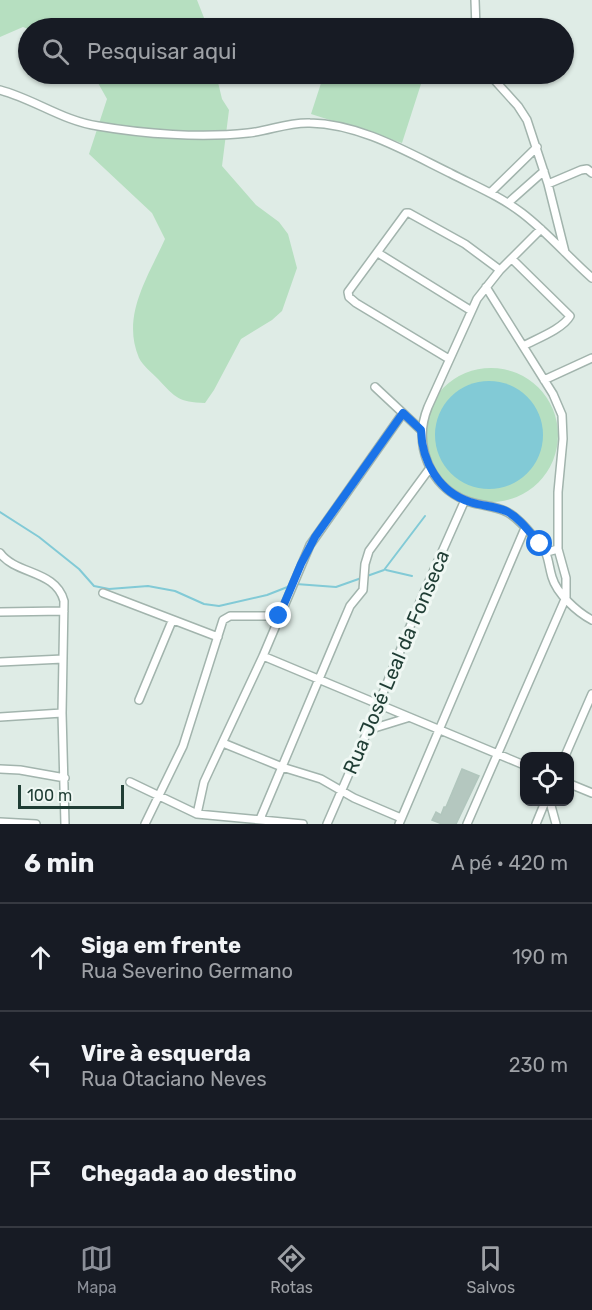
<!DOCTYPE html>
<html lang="pt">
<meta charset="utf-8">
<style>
body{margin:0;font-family:Rubik,sans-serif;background:#20242c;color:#f1f3f6}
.controls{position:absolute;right:18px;bottom:18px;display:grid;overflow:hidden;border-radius:12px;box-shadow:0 2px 4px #0004}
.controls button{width:54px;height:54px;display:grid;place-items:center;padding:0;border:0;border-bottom:2px solid #363941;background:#171b24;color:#f1f3f6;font:30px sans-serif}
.scale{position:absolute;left:18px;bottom:15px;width:106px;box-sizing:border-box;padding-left:6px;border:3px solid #1f3d34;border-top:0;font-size:16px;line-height:21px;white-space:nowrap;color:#1f3d34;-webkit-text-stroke:4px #f0f8f4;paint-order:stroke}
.stop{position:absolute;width:18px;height:18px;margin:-14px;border:4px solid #1a73e8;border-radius:50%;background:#fff}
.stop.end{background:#1a73e8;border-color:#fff;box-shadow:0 2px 6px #0008}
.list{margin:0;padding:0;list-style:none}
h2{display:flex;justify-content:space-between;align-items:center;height:78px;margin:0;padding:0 24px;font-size:26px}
h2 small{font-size:20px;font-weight:400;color:#9ea1a6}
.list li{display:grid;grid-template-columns:39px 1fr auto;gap:18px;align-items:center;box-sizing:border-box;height:108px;padding:0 24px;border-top:2px solid #363941}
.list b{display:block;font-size:22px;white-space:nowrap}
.list p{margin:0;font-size:20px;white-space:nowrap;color:#9ea1a6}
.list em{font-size:20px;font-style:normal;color:#9ea1a6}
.icon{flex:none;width:33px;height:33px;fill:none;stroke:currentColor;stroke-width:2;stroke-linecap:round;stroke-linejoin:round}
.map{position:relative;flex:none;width:592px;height:824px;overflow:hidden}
.search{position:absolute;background:#171b24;box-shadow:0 2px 4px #0004;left:18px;right:18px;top:18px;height:66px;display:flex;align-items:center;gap:15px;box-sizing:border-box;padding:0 21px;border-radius:33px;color:#9ea1a6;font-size:22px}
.sheet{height:402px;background:#171b24}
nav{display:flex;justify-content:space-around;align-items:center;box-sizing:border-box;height:84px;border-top:2px solid #363941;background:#171b24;font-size:16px;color:#9ea1a6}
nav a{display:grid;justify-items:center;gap:3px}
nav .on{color:#8c9099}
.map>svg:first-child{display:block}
</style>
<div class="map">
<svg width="592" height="824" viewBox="0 0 592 824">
<rect width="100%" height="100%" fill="#dfece6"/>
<path fill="#b6dfc0" d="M0,0H197L208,28L28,29L23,27L0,37Z
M93,74H216L222,99L229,110L222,166L256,205L279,222L288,234L297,268L282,311L272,320L241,339L214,390L205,403C178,402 176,398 158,379C152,373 143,366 139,358C121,316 148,277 165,239L152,213L89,154L107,99Z
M324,74H390L421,84L402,143L311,114Z
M424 435a67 67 0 1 1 134 0a67 67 0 1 1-134 0Z"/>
<path fill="#82cad6" d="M435 435a54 54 0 1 1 108 0a54 54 0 1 1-108 0Z"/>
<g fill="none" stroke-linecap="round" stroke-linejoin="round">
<path stroke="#82cad6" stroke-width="2" d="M0,512L39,537L79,569L94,586L109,589L148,586L175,591L204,604L219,606L267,595L290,586
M386,570L412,576
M296,584L336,587L384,570L425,516"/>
</g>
<path fill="#b4c7bf" stroke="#b1c6bd" stroke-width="1.5" d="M462,769L479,776L456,824H442L432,820L436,812L441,815L444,807H446Z"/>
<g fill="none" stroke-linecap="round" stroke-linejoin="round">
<defs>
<path id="minor" d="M475,0L476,28
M489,74L518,106L527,120L548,184L565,252
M0,90C34,99 63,121 98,126C144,134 201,138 248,133C269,131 288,122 310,123C360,124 407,152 450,173C475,186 500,196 522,213C547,232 568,257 592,278
M548,184L581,170L587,169L592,173
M490,193L537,147
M508,203L544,171
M541,229L500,270L477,299L428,407C413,444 429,486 467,501C480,506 494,505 507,512C519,518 530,533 540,544C549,554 548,564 552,577C557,594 577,612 592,620
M378,253L470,310
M512,259L570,316C563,329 536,339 523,346
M486,287L553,394L562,415L563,439L558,492V549L547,552
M449,359L356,303L349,297L348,292L406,213H409L465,244L500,270
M544,380L592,358
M375,387L421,430
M0,553C16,575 56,570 64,601L62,713L65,824
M103,593L218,637
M0,612L64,611
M263,656L524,765
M0,662L63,659
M139,700L172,621
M0,717L62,713
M368,730L407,718
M223,743L282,767L321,779L354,798L401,818
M565,756L592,694
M0,769L20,770L65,778
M130,782L197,814L303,824
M570,784L592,793
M550,802L556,824
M197,814L204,782L210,769L263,656L310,545L403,413
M260,819L338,634L350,606L363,590L365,564L369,551L430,468
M0,822L36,824
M145,824L183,746L223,620L230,616H279
M327,824L368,730L422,597L465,500
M399,824L525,528
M467,824L566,597V578L558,549
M536,824L545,802"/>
</defs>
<use href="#minor" stroke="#a2b4ad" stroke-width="10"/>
<use href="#minor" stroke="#fff" stroke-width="7"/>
</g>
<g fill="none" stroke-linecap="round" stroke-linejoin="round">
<path stroke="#1a73e8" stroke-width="8" d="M279,616L301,564L315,537L403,413L421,430C422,462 439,492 470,502C482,506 495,506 506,511C520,518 530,533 540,544"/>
</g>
<g text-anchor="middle" stroke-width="6" stroke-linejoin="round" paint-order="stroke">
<g font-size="20" fill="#1f3d34" stroke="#f0f8f4">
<text transform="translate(396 662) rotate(-67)" y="7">Rua José Leal da Fonseca</text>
</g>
</g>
</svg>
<div class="controls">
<button><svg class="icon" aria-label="locate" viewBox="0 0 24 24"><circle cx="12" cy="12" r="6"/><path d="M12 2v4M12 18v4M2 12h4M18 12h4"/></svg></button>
</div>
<div class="scale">100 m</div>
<div class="stop" style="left:540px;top:544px"></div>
<div class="stop end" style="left:279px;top:616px"></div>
<div class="search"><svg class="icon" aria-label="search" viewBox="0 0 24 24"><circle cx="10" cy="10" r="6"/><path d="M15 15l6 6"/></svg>Pesquisar aqui</div>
</div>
<section class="sheet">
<h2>6 min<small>A pé · 420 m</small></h2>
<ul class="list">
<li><svg class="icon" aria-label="ahead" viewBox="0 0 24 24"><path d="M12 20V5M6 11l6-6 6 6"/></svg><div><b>Siga em frente</b><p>Rua Severino Germano</p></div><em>190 m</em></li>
<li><svg class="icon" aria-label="left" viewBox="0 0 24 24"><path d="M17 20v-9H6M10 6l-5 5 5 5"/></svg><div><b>Vire à esquerda</b><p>Rua Otaciano Neves</p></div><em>230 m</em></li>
<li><svg class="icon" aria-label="arrive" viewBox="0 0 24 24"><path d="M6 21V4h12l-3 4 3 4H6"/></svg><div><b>Chegada ao destino</b></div></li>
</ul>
</section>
<nav>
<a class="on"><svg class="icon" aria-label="map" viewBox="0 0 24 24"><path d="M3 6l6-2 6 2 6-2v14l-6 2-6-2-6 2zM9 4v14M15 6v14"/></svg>Mapa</a>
<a><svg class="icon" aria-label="directions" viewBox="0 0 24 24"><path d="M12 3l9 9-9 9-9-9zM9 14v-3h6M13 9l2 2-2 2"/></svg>Rotas</a>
<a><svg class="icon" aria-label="saved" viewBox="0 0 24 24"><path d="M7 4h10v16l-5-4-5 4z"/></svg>Salvos</a>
</nav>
